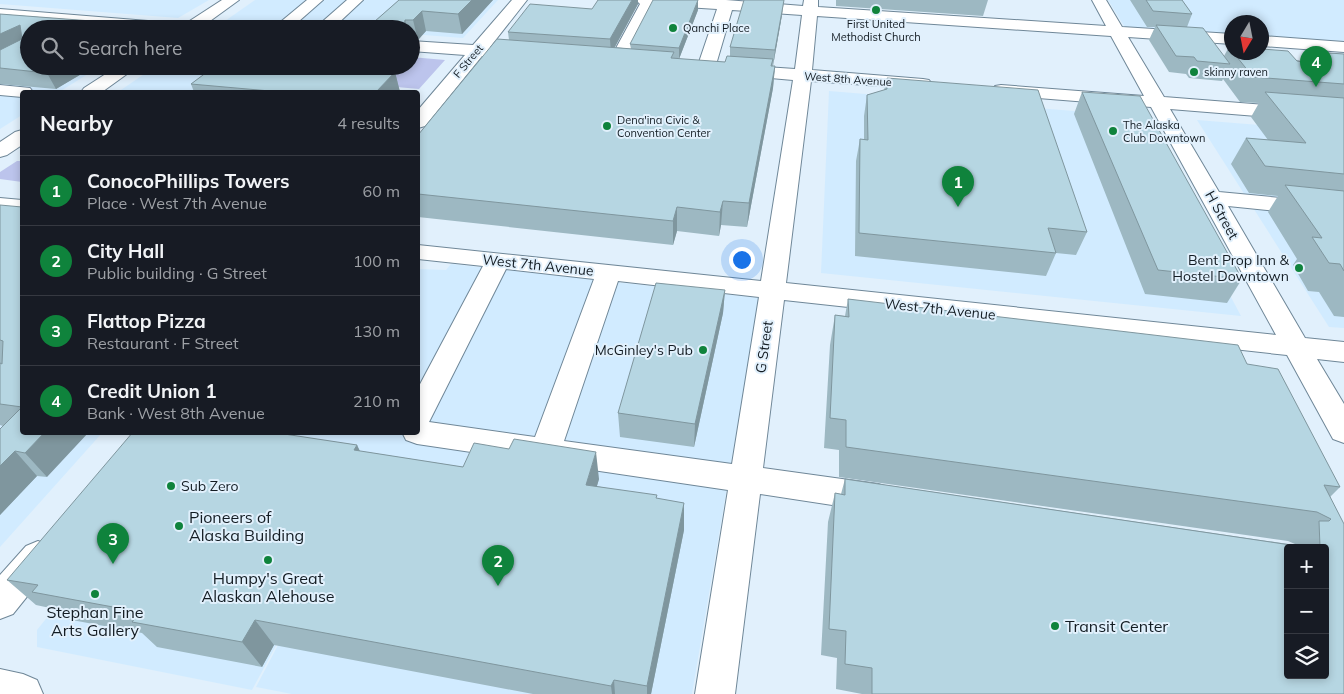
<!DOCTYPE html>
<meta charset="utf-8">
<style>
body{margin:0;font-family:Mulish,sans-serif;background:#242831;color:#f1f3f6}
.controls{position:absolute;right:15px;bottom:15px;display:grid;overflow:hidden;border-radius:5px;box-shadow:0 2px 8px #0003}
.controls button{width:45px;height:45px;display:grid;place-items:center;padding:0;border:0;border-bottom:1px solid #363941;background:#171b24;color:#f1f3f6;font:25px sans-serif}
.compass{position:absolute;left:1224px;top:15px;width:45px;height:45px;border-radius:50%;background:#171b24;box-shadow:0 2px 8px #0003;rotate:190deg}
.you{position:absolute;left:741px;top:259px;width:18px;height:18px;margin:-12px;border:4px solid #fff;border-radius:50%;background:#1a73e8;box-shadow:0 0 0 8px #1a73e833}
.badge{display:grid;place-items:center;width:32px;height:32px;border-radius:50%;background:#0f833c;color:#fff;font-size:16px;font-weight:700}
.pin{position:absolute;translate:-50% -41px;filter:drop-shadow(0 1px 2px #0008)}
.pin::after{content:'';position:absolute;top:26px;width:18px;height:15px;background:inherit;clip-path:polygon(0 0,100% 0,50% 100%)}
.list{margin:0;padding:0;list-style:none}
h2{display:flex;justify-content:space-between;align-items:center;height:65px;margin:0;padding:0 20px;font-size:21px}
h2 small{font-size:16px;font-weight:400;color:#9ea1a6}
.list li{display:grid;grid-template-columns:32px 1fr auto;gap:15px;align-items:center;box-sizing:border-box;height:70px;padding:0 20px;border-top:1px solid #363941}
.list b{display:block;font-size:19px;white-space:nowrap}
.list p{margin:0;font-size:16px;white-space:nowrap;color:#9ea1a6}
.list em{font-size:16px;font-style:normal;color:#9ea1a6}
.icon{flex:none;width:28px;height:28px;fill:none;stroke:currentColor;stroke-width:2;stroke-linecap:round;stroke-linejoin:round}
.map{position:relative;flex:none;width:1344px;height:694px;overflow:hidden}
.search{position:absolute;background:#171b24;box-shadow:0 2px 8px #0003;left:20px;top:20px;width:400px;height:55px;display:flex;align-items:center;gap:12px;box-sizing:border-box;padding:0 18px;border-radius:28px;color:#9ea1a6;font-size:19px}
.panel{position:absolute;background:#171b24;box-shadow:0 2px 8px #0003;left:20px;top:90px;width:400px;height:345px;border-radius:5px}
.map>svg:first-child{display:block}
</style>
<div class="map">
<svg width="1344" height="694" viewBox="0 0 1344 694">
<rect width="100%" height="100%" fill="#e1f0fc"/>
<path fill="#d1ebff" d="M0,0H209L178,18L0,4Z
M255,0H498L463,38L411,34V29H337L225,21Z
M1108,0H1344V48L1262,43V22H1232L1231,41L1129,34Z
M0,25L29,29V66H101L59,92H22V115L0,129Z
M156,66H291L259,92H118Z
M829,91L1135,116L1241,316L821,273Z
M1197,120L1344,132V328L1329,327Z
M451,264L759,298L692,694H292L256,687L332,542L252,690L37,647V630L195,433L418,432V269L446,270Z
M0,379L22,432L102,433L0,547Z"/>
<path fill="#bcc4ec" d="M411,57L445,60L419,89L374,85L393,66H411Z
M17,161H22V182L0,179V172Z"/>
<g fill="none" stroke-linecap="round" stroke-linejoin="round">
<defs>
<path id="minor" d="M222,0H239L199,29H127L0,19V9L185,24Z
M307,0H323L290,29H272Z
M347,0H363L332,29H314Z
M512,0H527L490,47L530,50L532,54L530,58L524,59L482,56L425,126L418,128V110L465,55L411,51V41L473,45Z
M636,0H726L803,6L804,0H818V7L1106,26L1092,0H1106L1122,27L1232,34V44L1128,37L1164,97L1344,111V123L1170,109L1219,192L1344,204V218L1228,206L1305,338L1344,342V362L1317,359L1344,404V443L1333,439L1287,355L784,300L763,468L878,484L890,488L894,498L890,508L878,512L760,494L735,694H695L728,490L417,444L406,440L402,432H418V388L483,266L418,259V245L761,281L793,80L737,75L731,74L728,70L731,66L737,65L795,69L802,15L732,10L715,68L712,72L706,73L700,72L697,68L717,9L654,5L624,65L618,66L612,65L609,61L640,4ZM817,16L1111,36L1144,96L1001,85L995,86L992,90L995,94L1001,95L1151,107L1276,335L786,283L811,81L923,89L929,88L932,84L929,80L923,79L812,70ZM506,269L594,279L535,437L429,422ZM618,281L759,297L732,464L564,441Z
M1262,36L1344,42V52L1262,46Z
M118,66H138L102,92H81L84,88Z
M0,85L30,88L33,92H22V97L0,95Z
M22,130V145L7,155L0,157V142L15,132Z
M0,198L22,200V214L0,212Z
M38,541L50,546L56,557L50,568L13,614L0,619V575L26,546Z"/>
<path id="major" d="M0,669L23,674L37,680L43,694H0Z"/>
</defs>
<use href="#minor" stroke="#6f8798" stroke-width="2"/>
<use href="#major" stroke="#6f8798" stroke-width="2"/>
<use href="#minor" fill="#fff" fill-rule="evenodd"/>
<use href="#major" fill="#fff" fill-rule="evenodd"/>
</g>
<path fill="#9db8c2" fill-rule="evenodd" d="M399,0H493L462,34L426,31L418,40H411V29H366Z
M836,0H988L983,16L836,6Z
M1130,0H1182L1192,14L1187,27L1224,56L1229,47H1232V52H1262L1305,62H1308L1313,52L1344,54V317L1334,316L1319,292L1308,291L1293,265L1297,259L1268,212L1278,196L1249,193L1231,164L1246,138L1268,140L1251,117L1259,103L1240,102L1223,79L1222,81L1189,78L1186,74L1169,72L1149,40L1155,27H1147Z
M638,4L615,47L631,49L630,44L698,10L679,59L725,62L730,56V47L782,15L773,66H775L773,88L747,227L721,225L719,236L677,231L673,245L418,217V135L509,40L508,32L592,9Z
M0,14L131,24L133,29H29L95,66L56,89L0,84Z
M215,66H392L386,72H395L400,92H194L191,84Z
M887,78L1087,232L1076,255L1056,253L1046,276L855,256L856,161L860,139L864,140V116L867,95L884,90Z
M1082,92L1242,279L1227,303L1145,294L1074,114Z
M0,205L47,477L37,476L0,515V429L3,426L0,425V363H2H0Z
M725,290L723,313L694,447L620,437L618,413Z
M848,299L1247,364L1340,487L1330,497L1344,694H862L836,689L837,658L821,655L828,522L835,493L841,494L845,479L1295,545V544L1288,541L839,477V450L824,448L830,345L835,315L845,316ZM1288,548H1325L1288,675Z
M286,432L287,435L357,445L360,451L463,467L599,479L597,486L657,499L684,503V530L651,694H533L274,645L262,667L157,647L142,633L61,618L50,608L36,605L7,580Z"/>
<path fill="#7f969e" d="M472,0H493L462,34L458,14Z
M632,0H638V4L611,54L610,39Z
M698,0V10L679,59V48Z
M784,0L782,15L773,66L775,50Z
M422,11L426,31L418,40L413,20Z
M405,20L407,29H404Z
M131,24L133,29H123Z
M20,25L29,40L0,54V34Z
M58,66H95L56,89L47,73Z
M273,66H304L281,87L270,72Z
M364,66H392L367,91L361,70Z
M775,66L773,88L747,227L749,203Z
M395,72L400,92H376Z
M723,201L721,225L719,236L720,212Z
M677,207V231L673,245V221Z
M725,290L723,313L694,447L695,424Z
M45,432H89L47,477L25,453Z
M257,432H286L287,435Z
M357,445L369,472L354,450Z
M15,451L37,476L0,515V466Z
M596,452L599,479L589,512L586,485Z
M684,503V530L651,694H647V686Z
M255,620L274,645L262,667L242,642Z
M614,680L615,694H612L611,686Z"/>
<path fill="#b6d6e2" stroke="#7f969e" d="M399,0H472L458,14L422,11L413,20H405L404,29H366Z
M598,0H632L610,39L508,32L530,4L592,9Z
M653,0H698L679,48L630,44Z
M744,0H784L775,50L730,47Z
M1146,0H1182L1192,14L1153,11Z
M0,14L131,24L123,29H29V66H58L47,73L0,68V50L22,39L20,25L0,34Z
M1156,25L1203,28L1230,64L1197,61L1194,57L1176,56Z
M497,39L674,52L671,58L725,62L727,56L773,59L771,66H775L749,203L723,201L720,212L677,207L673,221L418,194V135Z
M1262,49L1288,51L1297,61L1305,62L1313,61L1316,56L1313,52L1344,54V84L1253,77L1233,52H1262Z
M215,66H273L270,72H292L298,66H364L361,70L395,72L376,92H281L191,84Z
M887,78L1038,90L1087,232L1048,228L1056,253L859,233L860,139L868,140L867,95L887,89Z
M1082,92L1140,96L1242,279L1158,270Z
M1265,92L1344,98V174L1265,166L1246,138L1306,143Z
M1285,185L1344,191V271L1340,264L1329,263L1312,237L1322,238Z
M0,205L22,207V432H45L25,453L15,451L0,466V429L22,407L0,404V363L2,364L3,341L0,340Z
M656,283L725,290L695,424L618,413Z
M848,299L1238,345L1247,364L1278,369L1340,487L1324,485L1344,524V694H872V668L845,664L846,631L829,629L835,493L845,495V479L1311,548H1288V675H1325V548H1318L1320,547L1319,521H1329L1331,519L1317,512L846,447V420L830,418L835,315L849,317Z
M133,432H271L357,445L354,450L463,467L474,443L509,449L514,439L596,452L586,485L657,495L656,498L684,503L647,686L614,680L611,686L255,620L242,642L132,622L140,612L32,592L38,585L7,580Z"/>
<g fill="#0f833c" stroke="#e1f0fc" stroke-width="2">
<circle cx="876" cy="10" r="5"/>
<circle cx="673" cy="28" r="5"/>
<circle cx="1194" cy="72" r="5"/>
<circle cx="607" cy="126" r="5"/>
<circle cx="1113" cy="131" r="5"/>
<circle cx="1299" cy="268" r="5"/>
<circle cx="703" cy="350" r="5"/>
<circle cx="171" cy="486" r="5"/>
<circle cx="179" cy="526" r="5"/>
<circle cx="268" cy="560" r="5"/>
<circle cx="95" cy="594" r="5"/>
<circle cx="1055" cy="626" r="5"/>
</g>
<g text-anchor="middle" stroke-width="4" stroke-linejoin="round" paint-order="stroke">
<g font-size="11" fill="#131c23" stroke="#e1f0fc" text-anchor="start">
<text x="876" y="28" text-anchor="middle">First United<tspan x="876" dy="13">Methodist Church</tspan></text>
<text x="683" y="32">Qanchi Place</text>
<text x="1204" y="76">skinny raven</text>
<text x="617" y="124">Dena'ina Civic &amp;<tspan x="617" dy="13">Convention Center</tspan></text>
<text x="1123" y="129">The Alaska<tspan x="1123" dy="13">Club Downtown</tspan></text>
</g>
<g font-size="11" fill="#131c23" stroke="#e1f0fc">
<text transform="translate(468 61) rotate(-50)" y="4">F Street</text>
<text transform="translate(848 79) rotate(4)" y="4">West 8th Avenue</text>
</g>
<g font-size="14" fill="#131c23" stroke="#e1f0fc">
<text transform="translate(1222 215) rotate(61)" y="5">H Street</text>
<text transform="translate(538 265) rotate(6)" y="5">West 7th Avenue</text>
<text transform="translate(940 309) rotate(6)" y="5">West 7th Avenue</text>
<text transform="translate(764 347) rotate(-82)" y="5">G Street</text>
</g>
<g font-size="14" fill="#131c23" stroke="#e1f0fc" text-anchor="end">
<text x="1289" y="265">Bent Prop Inn &amp;<tspan x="1289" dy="16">Hostel Downtown</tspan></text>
<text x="693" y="355">McGinley's Pub</text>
<text x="181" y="491" text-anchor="start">Sub Zero</text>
</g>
<g font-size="16" fill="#131c23" stroke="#e1f0fc" text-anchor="start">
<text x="189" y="523">Pioneers of<tspan x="189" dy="18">Alaska Building</tspan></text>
<text x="268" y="584" text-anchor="middle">Humpy's Great<tspan x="268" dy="18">Alaskan Alehouse</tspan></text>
<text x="95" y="618" text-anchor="middle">Stephan Fine<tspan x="95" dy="18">Arts Gallery</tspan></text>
<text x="1065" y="632">Transit Center</text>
</g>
</g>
</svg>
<div class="controls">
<button>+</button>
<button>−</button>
<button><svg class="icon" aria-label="layers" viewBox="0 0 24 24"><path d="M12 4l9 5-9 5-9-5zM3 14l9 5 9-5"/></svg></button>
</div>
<svg class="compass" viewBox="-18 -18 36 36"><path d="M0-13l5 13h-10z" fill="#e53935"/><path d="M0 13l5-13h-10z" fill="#9ea1a6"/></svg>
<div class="you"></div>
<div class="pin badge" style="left:958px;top:207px">1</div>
<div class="pin badge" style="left:498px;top:586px">2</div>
<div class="pin badge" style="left:113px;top:564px">3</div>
<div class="pin badge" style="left:1316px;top:87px">4</div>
<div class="search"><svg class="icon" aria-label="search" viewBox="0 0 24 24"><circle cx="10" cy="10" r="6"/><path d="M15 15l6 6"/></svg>Search here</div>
<section class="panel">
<h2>Nearby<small>4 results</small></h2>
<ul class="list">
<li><span class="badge">1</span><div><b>ConocoPhillips Towers</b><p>Place · West 7th Avenue</p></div><em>60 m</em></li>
<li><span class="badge">2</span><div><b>City Hall</b><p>Public building · G Street</p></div><em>100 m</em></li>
<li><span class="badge">3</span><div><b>Flattop Pizza</b><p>Restaurant · F Street</p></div><em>130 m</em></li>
<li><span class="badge">4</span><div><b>Credit Union 1</b><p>Bank · West 8th Avenue</p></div><em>210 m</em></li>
</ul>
</section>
</div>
